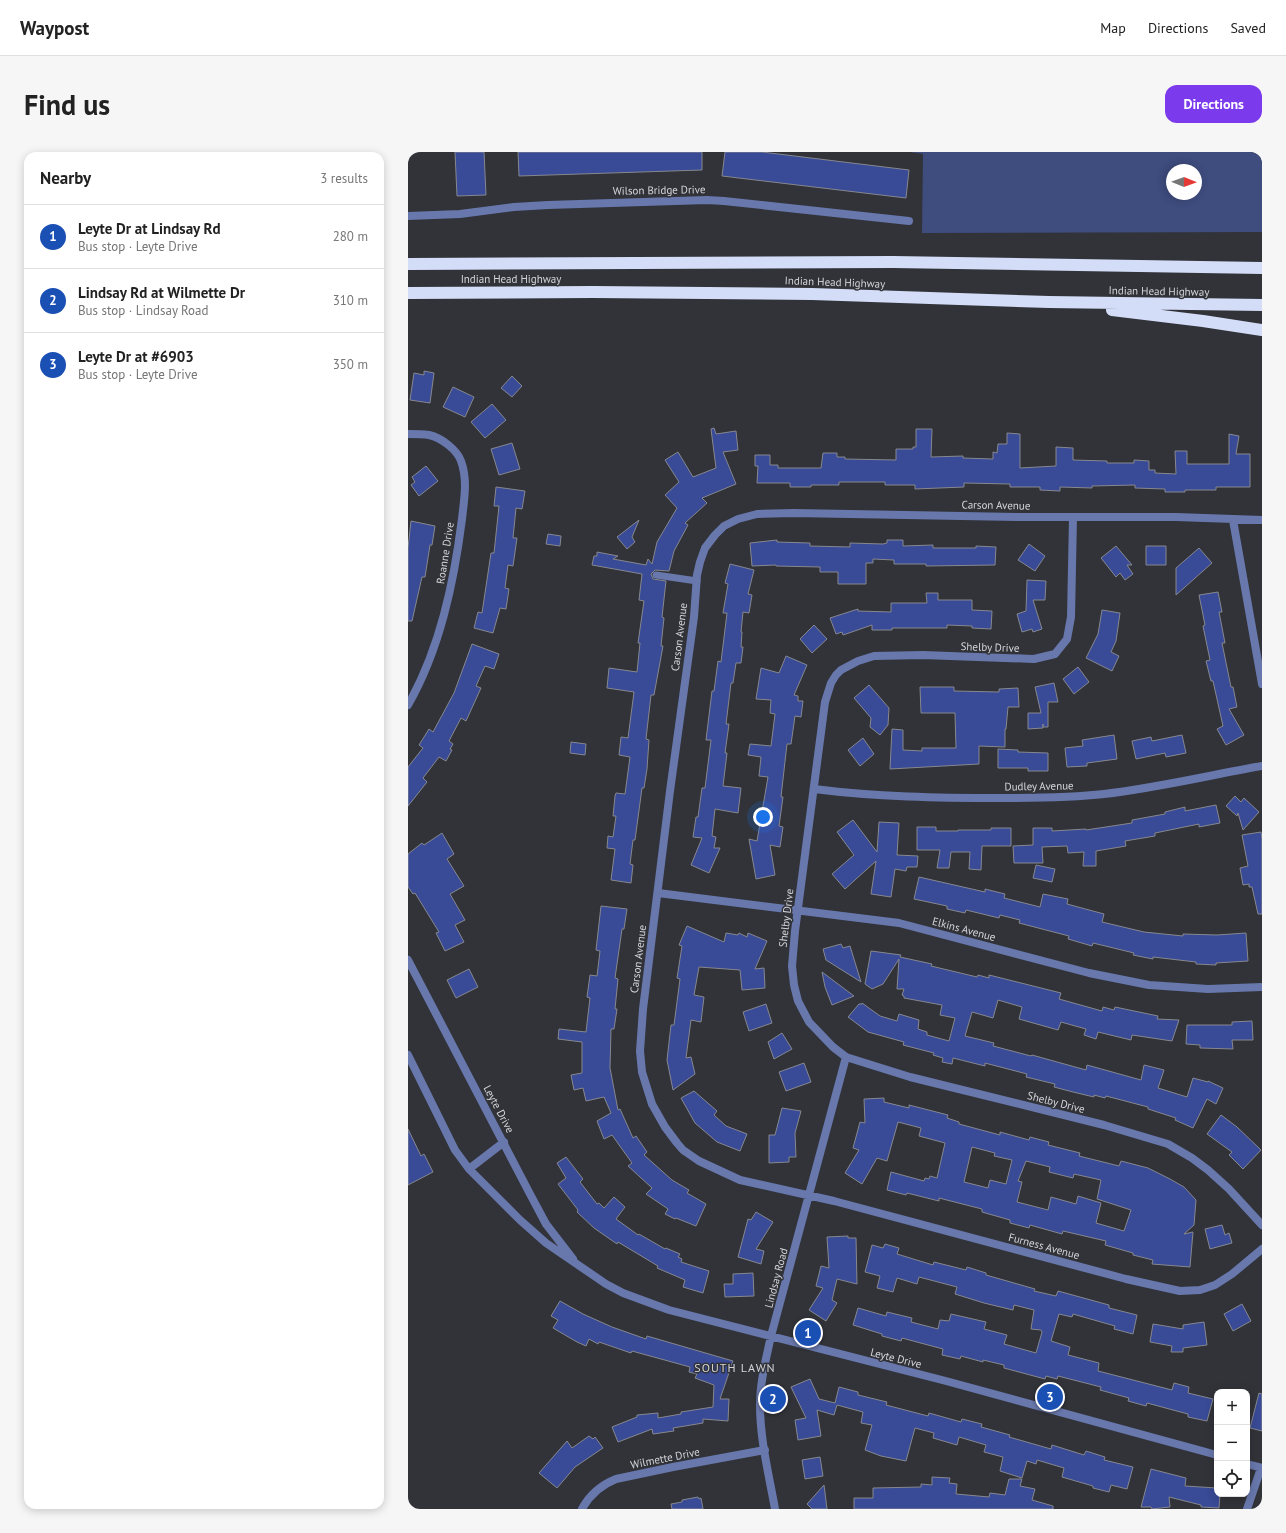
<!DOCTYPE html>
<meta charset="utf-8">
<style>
body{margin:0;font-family:"PT Sans",sans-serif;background:#f6f6f6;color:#222}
.controls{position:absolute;right:12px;bottom:12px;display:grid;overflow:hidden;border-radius:8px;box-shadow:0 2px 10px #0003}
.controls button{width:36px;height:36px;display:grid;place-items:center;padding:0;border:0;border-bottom:1px solid #e0e0e0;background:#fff;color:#222;font:20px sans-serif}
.compass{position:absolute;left:758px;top:12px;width:36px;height:36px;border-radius:50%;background:#fff;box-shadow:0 2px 10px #0003;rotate:91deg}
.you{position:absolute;left:355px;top:665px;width:14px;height:14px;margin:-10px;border:3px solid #fff;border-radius:50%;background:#1a73e8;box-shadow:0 0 0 6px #1a73e833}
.badge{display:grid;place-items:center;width:26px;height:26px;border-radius:50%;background:#7c3aed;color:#fff;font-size:13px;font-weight:700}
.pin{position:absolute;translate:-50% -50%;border:2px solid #fff;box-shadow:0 1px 4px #0006}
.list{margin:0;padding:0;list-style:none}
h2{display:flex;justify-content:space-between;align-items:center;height:52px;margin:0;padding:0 16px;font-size:17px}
h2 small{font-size:13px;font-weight:400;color:#767676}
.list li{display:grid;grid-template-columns:26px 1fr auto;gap:12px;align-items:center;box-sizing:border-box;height:64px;padding:0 16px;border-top:1px solid #e0e0e0}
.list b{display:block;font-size:15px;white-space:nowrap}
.list p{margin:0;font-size:13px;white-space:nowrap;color:#767676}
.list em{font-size:13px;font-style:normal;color:#767676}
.icon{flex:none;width:22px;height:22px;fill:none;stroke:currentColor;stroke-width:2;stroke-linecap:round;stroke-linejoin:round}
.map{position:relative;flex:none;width:854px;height:1357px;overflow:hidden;border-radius:12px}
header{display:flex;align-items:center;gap:24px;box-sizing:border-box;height:56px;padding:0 20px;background:#fff;border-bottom:1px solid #e0e0e0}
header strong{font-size:19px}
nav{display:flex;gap:22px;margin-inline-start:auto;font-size:14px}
.intro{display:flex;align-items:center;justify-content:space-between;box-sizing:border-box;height:96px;padding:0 24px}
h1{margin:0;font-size:28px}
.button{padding:10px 18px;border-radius:12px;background:#7c3aed;color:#fff;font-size:14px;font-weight:700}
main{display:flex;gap:24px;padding:0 24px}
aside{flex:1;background:#fff;border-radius:12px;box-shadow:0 2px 10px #0003}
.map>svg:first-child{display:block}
</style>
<header>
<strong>Waypost</strong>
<nav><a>Map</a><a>Directions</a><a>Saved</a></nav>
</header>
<div class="intro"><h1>Find us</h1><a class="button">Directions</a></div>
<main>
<aside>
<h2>Nearby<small>3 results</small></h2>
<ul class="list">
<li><span class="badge" style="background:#1a4fb4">1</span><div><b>Leyte Dr at Lindsay Rd</b><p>Bus stop · Leyte Drive</p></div><em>280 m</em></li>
<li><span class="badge" style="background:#1a4fb4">2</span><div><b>Lindsay Rd at Wilmette Dr</b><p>Bus stop · Lindsay Road</p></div><em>310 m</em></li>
<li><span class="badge" style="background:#1a4fb4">3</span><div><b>Leyte Dr at #6903</b><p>Bus stop · Leyte Drive</p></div><em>350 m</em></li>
</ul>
</aside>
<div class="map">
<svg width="854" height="1357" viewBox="0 0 854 1357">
<rect width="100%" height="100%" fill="#313339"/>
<path fill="#3e4c7e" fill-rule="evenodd" d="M502,0H854V80L514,81L515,2ZM764,18H788V42H764Z"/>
<path fill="#394a96" stroke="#86888f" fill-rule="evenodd" d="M47,0H76L78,43L49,44Z
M110,0H294V18L111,24Z
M317,0H354L501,18L498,46L314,24Z
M16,219L26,221L22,251L2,248L6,221L16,223Z
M104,224L114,234L104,245L93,236Z
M45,235L66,245L57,265L35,255Z
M84,252L98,268L77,286L63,270Z
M306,276L308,282L328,279L330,298L315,300L328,332L294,346L299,351L277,371L280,373L266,399L261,419L247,418L243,422L245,427L258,429L254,465L256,466L253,494H255L246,543H243L238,587L241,588L239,617L236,636H234L227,688H225L222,712L225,713L223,731L203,728L207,697L199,696L200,684L205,685L208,664H205L207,644L208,641L217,642L222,605L211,603L213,585L220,586L226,540L199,536L201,516L229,520L232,491H230L236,449L231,448L234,422L184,413L186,404H189V400L210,404L205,407L238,413L240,407L244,412L249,390L269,356L257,343L271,330L257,308L270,300L285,325L308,316L303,277Z
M508,277H524L523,305L555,304V306L585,307V300L589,301L590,292H599V281L612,282V316L648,314V295L665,296V308L699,309V311H726V308L741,309V318H747V321L768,322L767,299H779V312H821V282L831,284L828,302H842V335H808V338H777V340H757V337L727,336V333L684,334V336L652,335V339L632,338V335H602V332L556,331V335L507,337V333H477V330H431V333H403V335H382V331H349L350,314H347V303H362V313H370V316H413L415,301H429V305H437V307L488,308V297H505V295H508Z
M104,291L112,317L91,323L83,297Z
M18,314L30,329L11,344L3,333L7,330L4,325Z
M88,335L117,339L114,357L108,356L105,386H109L105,414L100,413L97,436L101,437L98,457L92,456L85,481L66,476L70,460L74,461L83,401H86L91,354H86Z
M231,368L224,385L227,390L219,397L209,385Z
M3,369L27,374L24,393H22L17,425H14L4,469H0V396Z
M140,382L153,384L152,394L138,392Z
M369,388V390L402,391V394L442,395V391L475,392L479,391V388H495V394L525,393V396H568V394L588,395L587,413L518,414V412H486V408L465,407V411H458V432H430V420H412V415L368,414V413L344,414L342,391Z
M621,392L637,404L627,419L610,408Z
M708,394L724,413H719L725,422L717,428L712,421L708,425L693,406Z
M738,394H758V413H738Z
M791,396L804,411L768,443V416Z
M322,412L346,418L340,442L344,443L341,461L335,460L333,480H334L333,495H335L333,511H328L325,531H323L318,572H321L317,601H319L315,634L333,636L330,661L307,657L304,684L308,685L306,696H312L301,721L283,713L294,686L285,685L288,665H290L294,636H297L303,588H298L304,539H306L310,509L313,510L319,461H315L320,432L317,431Z
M619,428L638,429L637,448H625L634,477L625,480L624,477L614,480L609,462L618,459Z
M810,440L814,460H811L817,491H814L823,535H825L829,555L821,557L836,583L818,593L809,577L815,574L805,529H803L798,509L802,508L795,474L797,473L791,443Z
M518,441H530V448H564V458L584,459L583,477L564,476V474L539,473V476H484V478H464V473L435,483L434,480L428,482L422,466L450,457V459L483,460V451H519Z
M694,458L712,461L708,489L703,500L711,504L704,519L678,506L690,482Z
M406,473L419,487L404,501L392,487Z
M64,492L91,502L86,517L77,514L68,534L73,536L58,569L53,566L41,589L45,592L42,597L44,598L38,609L31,605L15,626L19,630L0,654V615L15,596L11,593L21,577L25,580L46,541Z
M378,504L399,513L386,543L390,544V549H395L393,565L387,564L383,592H379L373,645H375L371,674L375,675L372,695L362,693L367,723L348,727L341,687L349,689L360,625L351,624L353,605L340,603L342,592L363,594L367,562L362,561L363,548L348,547L353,516L371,521Z
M670,515L681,530L666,542L655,527Z
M646,531L650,550H640V575H635V572V576L620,577V561H633L627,535Z
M461,533L481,556L480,573L472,583L462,575L463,566L446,546Z
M512,535H546V539L591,540V537L610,536L611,555H600L598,577H597V595L571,594V612L482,617L484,577L495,578V598L514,599V596H548L547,561H513Z
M706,583L709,607L679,611V614L659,615L657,596L675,594L674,588Z
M774,583L778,601L758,605L757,601L728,607L724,589L743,585L744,589Z
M455,586L466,602L452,614L440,598Z
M163,590L178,592L177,603L162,601Z
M590,597L610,598V600L640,601V619H620V616H590Z
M827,644L833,650L836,646L851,660L835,678L830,661L829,664L818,654Z
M808,653L812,671L791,675V672L747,681V684L717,689L718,694L688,699V714H675L676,700L660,701L659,694L634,695L635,711H606L605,694L625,693V676H644V679L678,677V678L724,671V668L757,662V660L777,655V659Z
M445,668L469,700L471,670L491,671L489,703L510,704L509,715H499L498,719L487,717L483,745L463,742L468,709L437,737L424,722L446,703L429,680Z
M509,675H528V679H550V678H583V676H603V694H574L573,718L561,717L562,700H543L541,716H529L532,698H509Z
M853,680L854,687V762H850L844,735H841V732L835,733L832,716L840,714L834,683Z
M34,681L46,702L39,707L56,734L42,742L57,768L47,773L56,790L37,799L28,781L31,780L7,741L5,742L0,735V702L14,691L16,693Z
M628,713L647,717L644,730L625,726Z
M511,725L577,740V737L597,742L596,746L632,755L635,742L660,747L659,752L696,762L694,770L736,780L775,784V782L809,783L838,781L840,809L808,811V813L788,812V810L745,805V807L725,803L726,801L685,791L684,794L660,787L661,784L611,771L612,768L592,763L591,766L558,758L557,761L539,757V754L506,747Z
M193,754L219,757L216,777H214L207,826L210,827L207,857H209L206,877H203L202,916L210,958L212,957L225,986L228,984L239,1000L236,1003L264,1028L281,1038L279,1041L298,1052L288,1074L268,1066L267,1067L257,1062L260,1057L238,1042L244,1036L220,1014L224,1011L204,983L196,987L189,969L203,961L196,945L178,949L175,936L166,938L163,923L174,921V890L150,887L151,877L178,880L182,846L179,845L182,823L189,824L192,799L188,798Z
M279,774L316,790L318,781L330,783L331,781L339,785L340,781L359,789L347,817L356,816L357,836L334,838L332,818L291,815L286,843L296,845L293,870L283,868L278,906L283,905L287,922L265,938L259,908L263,873H266L272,827L269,826L274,794L271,793Z
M433,792L435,796L442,794L453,830L418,808L415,797Z
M463,799L493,803L492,805L524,812L523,814L569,825L570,823L581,826V823L653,841L651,847L694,859L695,855L706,858L707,855L750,864L749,867L771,868L764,889L724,883L723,888L690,880L688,887L676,883L678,877L653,870L650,878L611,867L614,855L590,848L585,866L564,860L557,884L586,891L585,894L623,904L624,903L678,918L679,913L733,928L736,913L756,918L750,936L779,945L785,926L800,930V929L815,936L808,952L799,947L785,976L767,968L768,966L740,957V955L698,944L697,946L686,943V945L665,940L646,935L647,932L618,925L619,922L577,911V914L545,906L544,912L534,910L535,906L525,903L526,901L495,893L496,890L460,880L440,865L451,852H454V851L472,864L489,869L491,862L511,868L510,877L519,880V883L541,889L547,866L532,863L534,853L496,846V844L494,843L496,837H489L491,807L475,832L464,837L457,832Z
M61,817L70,835L48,846L39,828Z
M414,820L446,844L424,853L417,835Z
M358,852L364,871L341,879L335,860Z
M844,869L845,888H824L825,897L792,896V893L778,892L779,873H824V870Z
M374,881L384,897L366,907L360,890Z
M396,911L403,930L378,939L371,920Z
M286,939L309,959L306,963L318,974L339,982L332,999L309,990L287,971L273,946Z
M476,946V950L501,956V953L540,963L539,966L551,970V972L592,983V980L621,988L622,985L641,990L640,993L672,1001L671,1004L711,1014L713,1009L740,1016L762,1027L776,1035L788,1048L786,1073L776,1082L785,1080L782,1115L744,1112L745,1108L725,1103V1101L697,1093L698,1089L655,1079L654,1082L622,1073L621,1076L602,1071V1068L574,1060V1057L531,1046V1049L499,1041L498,1043L479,1038L483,1020L516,1029L517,1026L521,1027L522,1024L529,1026L537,991L511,984L513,976L490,970L479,1009L469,1006L454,1032L437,1021L451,998L445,996L452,970L457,971L456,947ZM564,995L587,1001L586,1004L604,1008L598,1032L582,1028L580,1036L556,1030ZM618,1009L642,1015L641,1020L665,1026L666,1022L693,1028L689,1047L723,1058L716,1079L688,1071L693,1051L670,1044L668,1052L643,1045L640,1058L609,1050L614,1030L610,1029Z
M374,956L393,959L387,981L388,1005H381V1010L361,1011V983H367Z
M813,963L829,975L853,998L835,1017L821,1003L824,1000L799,982Z
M0,977L13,1004L16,1002L25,1020L0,1033Z
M158,1005L175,1027L172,1030L189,1052L191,1051L196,1056L206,1045L217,1055L208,1067L230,1083L231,1082L257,1097L258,1096L272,1102L270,1105L274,1107L273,1110L301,1119L295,1141L275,1135L277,1128L249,1116L250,1114L210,1090L209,1092L186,1076L169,1060L170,1058L150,1032L158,1026L149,1011Z
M348,1060L365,1070L348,1097L356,1099L353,1112L330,1105L340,1067L343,1068Z
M814,1073L817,1083L821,1081L824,1091L802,1097L797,1077Z
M440,1084V1086H448L449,1132L429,1127L424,1148L429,1151L418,1169L401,1158L415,1136L408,1134L413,1114L421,1116L419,1085Z
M477,1092L491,1096L489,1102L525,1113L526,1110L558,1118L559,1115L578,1121V1123L627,1137L626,1139L648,1144L650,1139L701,1153V1156L729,1163L725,1182L706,1177L707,1174L665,1162L664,1165L651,1162L643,1189L662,1195L660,1203L691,1211L690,1219L764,1238L766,1231L781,1235L780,1241L805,1247L799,1269L780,1265V1262L739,1251L738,1254L720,1249L721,1246L692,1238L693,1235L650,1224L649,1227L638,1224L637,1227L596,1216V1213L575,1208V1210L553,1204L552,1207L534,1203L535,1197L494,1186L493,1189L474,1184V1182L445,1173L450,1156L478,1164L479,1160L504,1166L503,1170L530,1177L532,1168L541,1169L543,1162L578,1170L576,1177L599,1183L596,1192L628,1201L634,1180L633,1178L623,1177L626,1158L606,1153L605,1158L576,1151L547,1142L549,1135L511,1125L509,1132L489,1126L485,1140L469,1136L472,1124L457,1120L464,1093L475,1096Z
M345,1121L346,1144L317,1145L316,1132H325V1122Z
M152,1149L175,1162L204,1175L238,1187L239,1184L325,1209L312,1247H321L320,1269L295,1267V1271L265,1276L266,1279L245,1282L244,1277L210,1290L204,1275L229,1265V1263L250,1261V1266L273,1262V1260L305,1255L306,1233L287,1226L289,1222L281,1220L282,1215L224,1199L223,1201L191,1190L190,1192L181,1187L178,1194L169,1190L145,1176L150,1168L143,1164Z
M834,1152L843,1169L825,1179L816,1162Z
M796,1170L799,1193L775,1196V1200H763L764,1194L742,1190L745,1172L775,1177V1173Z
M402,1227L411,1247L427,1251L431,1235L450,1240V1243L479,1250L478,1253L520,1264L521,1261L553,1270L554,1267L574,1272L573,1275L602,1283L601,1285L643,1297L644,1293L676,1303L678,1299L697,1305L696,1308L725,1315L719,1337L703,1333L701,1340L685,1336V1334L654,1325L656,1316L629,1308L628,1312L619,1309L614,1326L592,1319L595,1305L576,1300L578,1293L551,1285L549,1293L525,1286L526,1281L507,1276L498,1309L473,1304L457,1298L464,1273L453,1271L455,1260L429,1253L426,1263L409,1258L413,1284L390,1288L387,1268L398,1266L383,1235Z
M851,1241L854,1242V1279L842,1276Z
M181,1284L185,1287L187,1285L195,1296L167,1315L149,1336L131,1321L159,1289L164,1296Z
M412,1305L415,1324L397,1327L394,1308Z
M743,1317L778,1326L777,1334L809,1336V1342H812L811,1356L793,1355V1353L761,1345L762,1355L744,1357L743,1355H733Z
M524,1325L542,1326L541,1331L549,1332L548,1342L581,1345L582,1341L597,1343L601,1327H614L612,1334L627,1337L624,1348L645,1354V1357H446V1346H465V1336L513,1335V1332L524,1333Z
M416,1333L419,1357H404L399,1352Z
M290,1345L291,1347L293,1346L295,1357H264L263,1352L274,1350V1348Z"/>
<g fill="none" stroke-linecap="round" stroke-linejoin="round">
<path stroke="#6878ac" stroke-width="7" d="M248,423L289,429"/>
<path stroke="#6878ac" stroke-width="8" d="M0,64L52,62L106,55L140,53L299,48L316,49L501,69
M0,282C7,282 14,282 21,283C34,286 49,298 53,309C60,328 56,348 54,367C46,430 32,497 0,553
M665,365L663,465L659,487L647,502L626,507L515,503L466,504L450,509L433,518L428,523L423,531L417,550L387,779L384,814L386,833L390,849L401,870L425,895L438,905L502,925L696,973L760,992L784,1006L800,1018L821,1037L854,1073
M825,368L854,532
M854,368L768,365H609L386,361L349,362L330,367L316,374L307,383L297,396L292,410L289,423L286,465L262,639L235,857L232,899L234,920L244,952L257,975L269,991L275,998L291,1009L332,1028L426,1049L718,1127L772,1139L792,1138L807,1133L824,1122L854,1097
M406,637C469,645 531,646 594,646C628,646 662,646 696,642C749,636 802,623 854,614
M250,741L491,771L681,821L741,833L800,837L854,835
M0,808L122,1042L138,1072L165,1107
M0,903L47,998L61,1017L112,1068L138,1091L198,1132L215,1141L261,1158L538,1229L809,1303
M61,1017L96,990
M839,1312L854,1316
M174,1357C182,1342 193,1333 208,1327L265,1315L357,1298
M367,1357C361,1323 352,1288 352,1253C352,1230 358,1207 363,1184L438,905
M839,1357L853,1316"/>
<path stroke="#d4ddf7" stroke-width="12" d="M0,112L485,110L854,116
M0,141L185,140L404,142L641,150L854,153
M704,158L795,169L854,178"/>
</g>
<g text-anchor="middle" stroke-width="3" stroke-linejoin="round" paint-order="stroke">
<g font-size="11" fill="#d4d5d9" stroke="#313339">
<text transform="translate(251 38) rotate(-1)" y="4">Wilson Bridge Drive</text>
<text x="103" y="131">Indian Head Highway</text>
<text transform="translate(427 130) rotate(2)" y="4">Indian Head Highway</text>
<text transform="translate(751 139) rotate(1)" y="4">Indian Head Highway</text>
<text transform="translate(588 353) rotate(1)" y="4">Carson Avenue</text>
<text transform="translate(37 401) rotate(-81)" y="4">Roanne Drive</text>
<text transform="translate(271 485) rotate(-83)" y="4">Carson Avenue</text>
<text transform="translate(582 495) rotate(2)" y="4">Shelby Drive</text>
<text transform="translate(631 634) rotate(-1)" y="4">Dudley Avenue</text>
<text transform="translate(378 766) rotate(-83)" y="4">Shelby Drive</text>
<text transform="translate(556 777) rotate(15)" y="4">Elkins Avenue</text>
<text transform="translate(230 807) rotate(-83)" y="4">Carson Avenue</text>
<text transform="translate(648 950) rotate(14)" y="4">Shelby Drive</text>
<text transform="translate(91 957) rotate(62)" y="4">Leyte Drive</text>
<text transform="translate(636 1094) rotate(15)" y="4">Furness Avenue</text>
<text transform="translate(368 1126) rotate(-75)" y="4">Lindsay Road</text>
<text transform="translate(488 1206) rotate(14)" y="4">Leyte Drive</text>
<text transform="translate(257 1306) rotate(-11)" y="4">Wilmette Drive</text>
</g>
<g font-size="12" letter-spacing="1" fill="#d4d5d9" stroke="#313339">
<text x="327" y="1220">SOUTH LAWN</text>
</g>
</g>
</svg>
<div class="controls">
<button>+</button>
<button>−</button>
<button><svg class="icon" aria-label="locate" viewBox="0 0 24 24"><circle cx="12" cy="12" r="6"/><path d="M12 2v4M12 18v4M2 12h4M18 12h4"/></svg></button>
</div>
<svg class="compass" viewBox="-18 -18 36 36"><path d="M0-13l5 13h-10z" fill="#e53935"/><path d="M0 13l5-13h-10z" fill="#767676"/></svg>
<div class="you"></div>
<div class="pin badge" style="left:400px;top:1181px;background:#1a4fb4">1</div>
<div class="pin badge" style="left:365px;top:1247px;background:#1a4fb4">2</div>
<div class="pin badge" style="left:642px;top:1245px;background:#1a4fb4">3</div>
</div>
</main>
